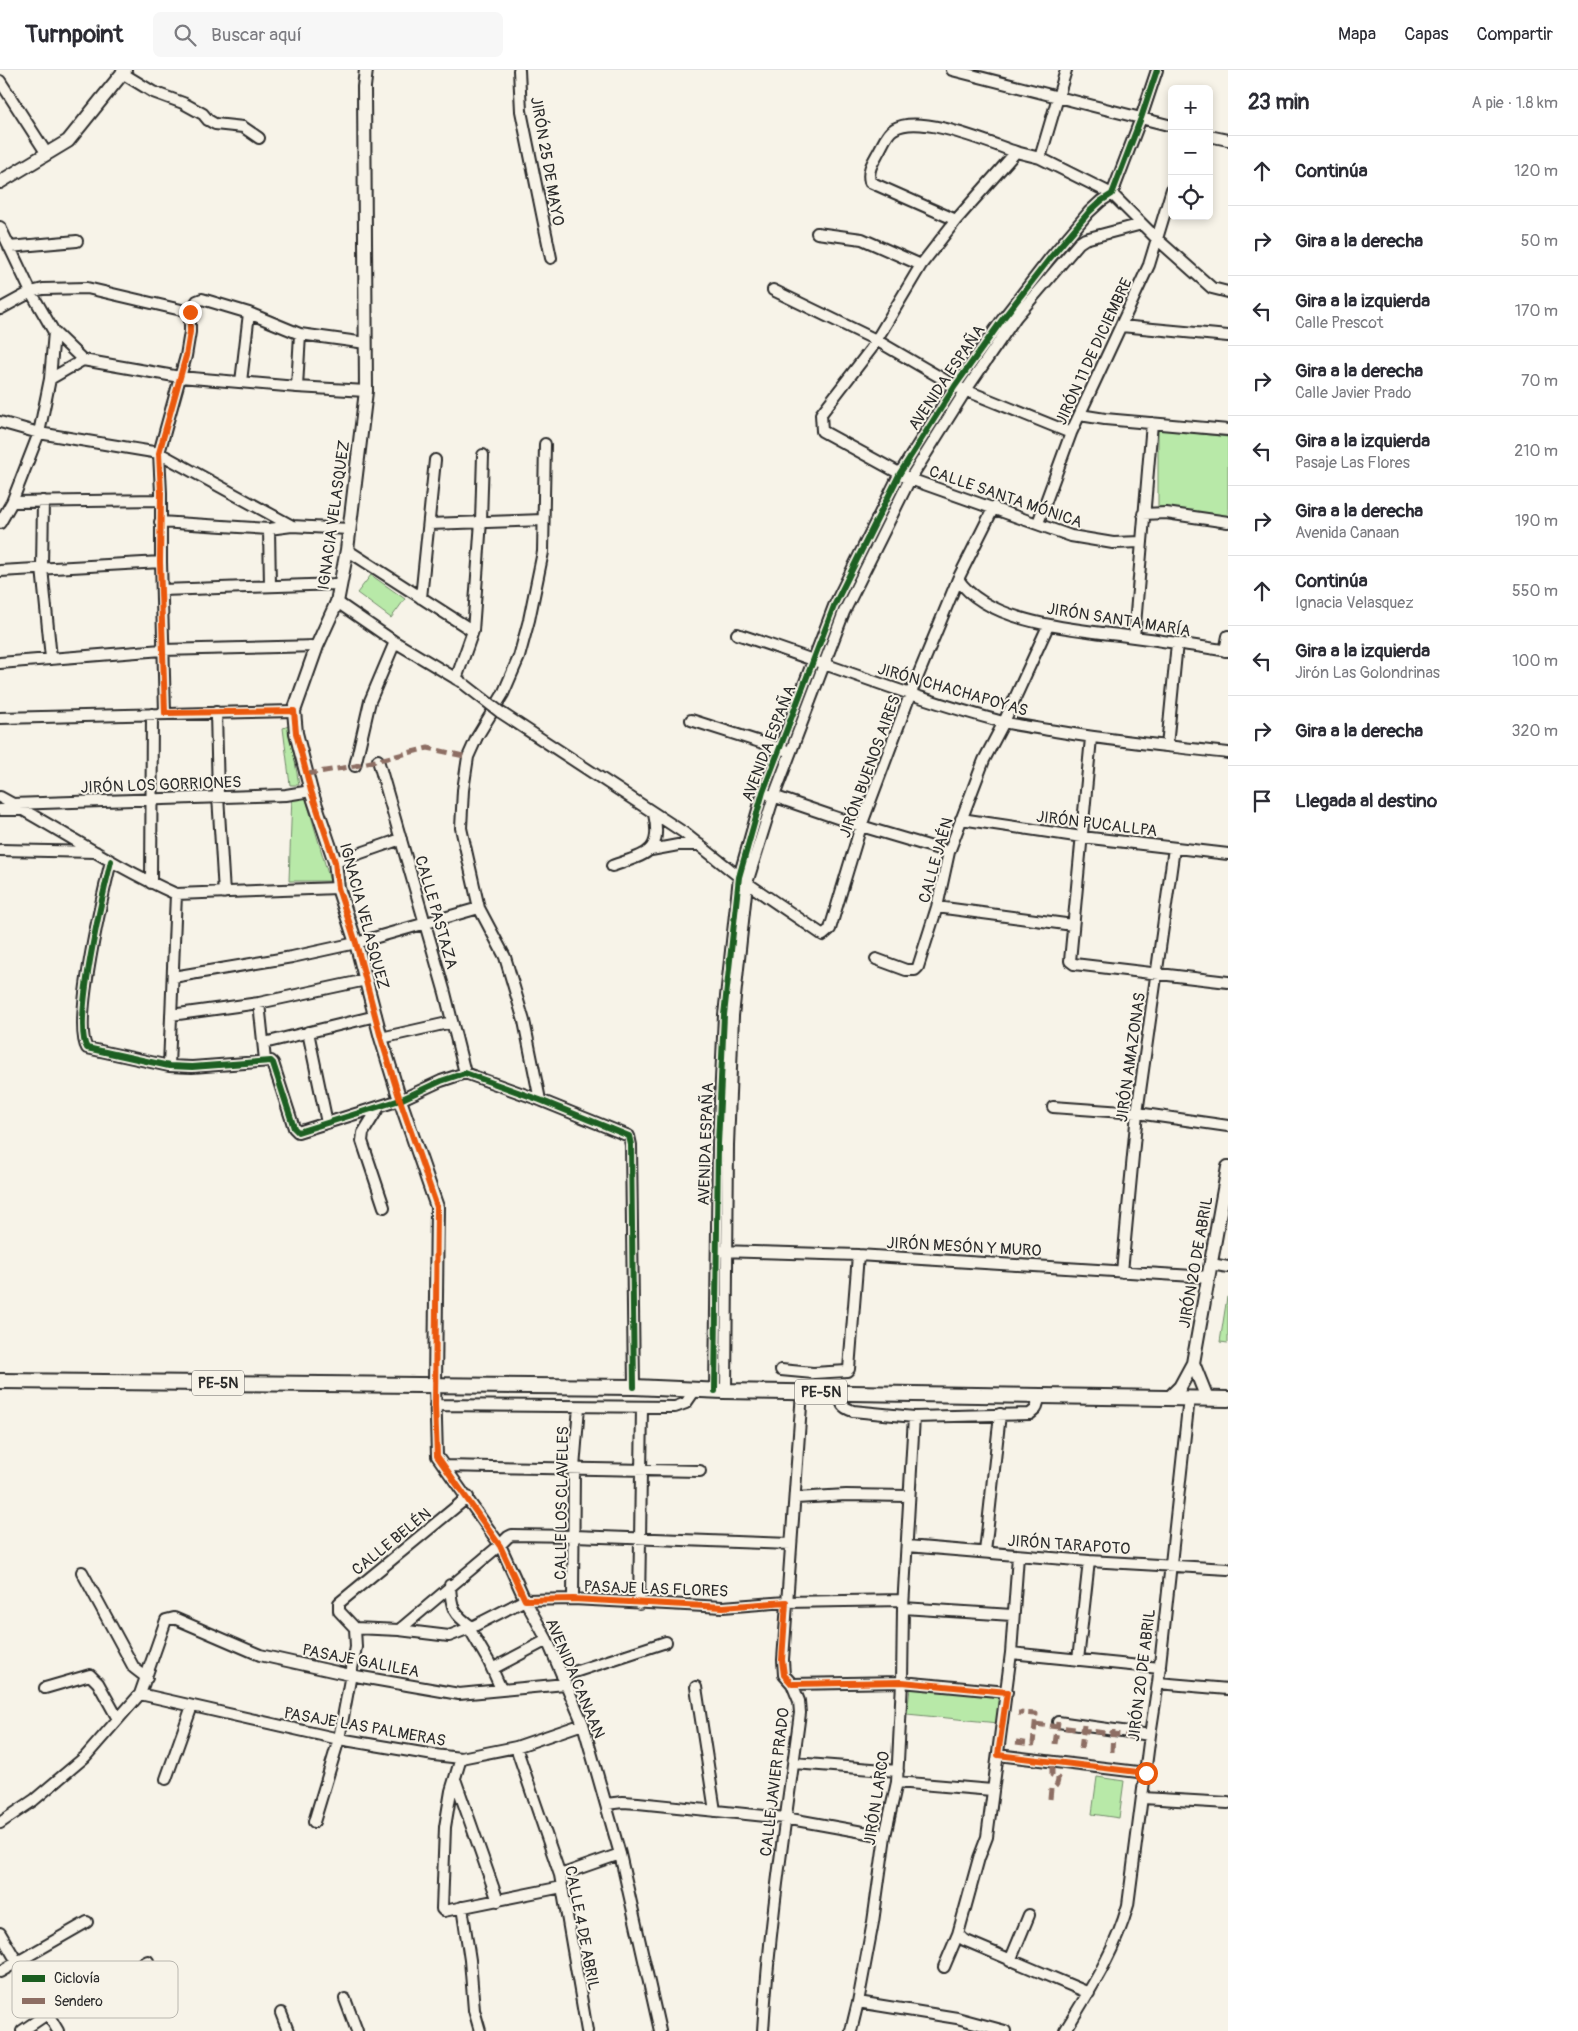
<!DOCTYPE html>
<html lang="es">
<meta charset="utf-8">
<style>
body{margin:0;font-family:Pangolin,sans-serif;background:#f7f7f7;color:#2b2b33}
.controls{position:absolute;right:15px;top:15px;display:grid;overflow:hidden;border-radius:8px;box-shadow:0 2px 8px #0003}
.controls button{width:45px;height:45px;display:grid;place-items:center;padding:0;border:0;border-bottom:1px solid #e1e1e2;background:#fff;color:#2b2b33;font:25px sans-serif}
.stop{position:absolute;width:15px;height:15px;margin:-11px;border:4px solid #ea580c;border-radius:50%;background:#fff}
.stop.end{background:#ea580c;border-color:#fff;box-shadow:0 1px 5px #0008}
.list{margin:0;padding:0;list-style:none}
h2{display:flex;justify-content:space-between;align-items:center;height:65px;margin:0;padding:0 20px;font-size:21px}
h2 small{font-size:16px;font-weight:400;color:#7c7c81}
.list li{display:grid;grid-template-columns:32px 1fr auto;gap:15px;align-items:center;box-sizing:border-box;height:70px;padding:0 20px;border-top:1px solid #e1e1e2}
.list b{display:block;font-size:19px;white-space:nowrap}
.list p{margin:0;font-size:16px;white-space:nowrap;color:#7c7c81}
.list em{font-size:16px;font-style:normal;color:#7c7c81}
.icon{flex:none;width:28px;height:28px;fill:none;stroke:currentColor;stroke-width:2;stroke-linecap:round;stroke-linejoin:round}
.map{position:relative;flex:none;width:1228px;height:1961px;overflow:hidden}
header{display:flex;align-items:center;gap:30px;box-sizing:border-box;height:70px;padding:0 25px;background:#fff;border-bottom:1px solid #e1e1e2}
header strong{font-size:24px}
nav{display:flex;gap:28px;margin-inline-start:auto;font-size:18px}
.search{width:350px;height:45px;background:#f7f7f7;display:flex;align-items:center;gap:12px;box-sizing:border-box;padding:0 18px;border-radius:8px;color:#7c7c81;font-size:19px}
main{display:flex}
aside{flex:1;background:#fff}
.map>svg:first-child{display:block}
</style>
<header>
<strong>Turnpoint</strong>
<div class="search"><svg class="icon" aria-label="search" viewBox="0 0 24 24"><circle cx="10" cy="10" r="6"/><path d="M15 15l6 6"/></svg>Buscar aquí</div>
<nav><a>Mapa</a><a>Capas</a><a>Compartir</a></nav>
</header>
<main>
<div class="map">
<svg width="1228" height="1961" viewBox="0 0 1228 1961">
<rect width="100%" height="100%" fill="#f7f3e8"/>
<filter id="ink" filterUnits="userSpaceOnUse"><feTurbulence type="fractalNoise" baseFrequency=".02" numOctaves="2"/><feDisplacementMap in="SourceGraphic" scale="10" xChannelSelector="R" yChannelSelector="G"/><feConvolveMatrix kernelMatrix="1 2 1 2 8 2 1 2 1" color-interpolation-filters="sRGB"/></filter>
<g filter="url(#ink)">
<path fill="#b8e9a8" stroke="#728a6a" d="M1158,359L1228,367V448L1158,438Z
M371,505L405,529L391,548L357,523Z
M289,656L299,715H290L283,658Z
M304,722L330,811H289L292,724Z
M1227,1227H1228V1273L1220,1272Z
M910,1618L1000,1626L998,1653L907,1644Z
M1097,1707L1124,1711L1119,1748L1092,1744Z"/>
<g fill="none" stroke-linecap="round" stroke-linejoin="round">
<defs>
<path id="minor" d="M519,0L521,41L551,188
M952,0L1172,56
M122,3L153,22L183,33L203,44L208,50L215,54L243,57L259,68
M0,11L47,84
M1209,66L1228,70
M1040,88L1066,0
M956,150L870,112C867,100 873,92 879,81C883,74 887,63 894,59C920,43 989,73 1016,82
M0,157L31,222L54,262L83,290L180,307L297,317L366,321
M817,163L862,169L921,195
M9,177L77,171
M773,220L876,270L955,316L1071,363
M0,239L31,222L43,219L87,218L190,242
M1121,256L1228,266
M50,309L83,290
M241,312L249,243
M297,317L300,264
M1080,345L1105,349L1228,360
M0,352L39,363L159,383L292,456
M43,431L42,498L51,588
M12,432L161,430
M1143,444L1166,443L1228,452
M160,452L269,459L292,456L349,459
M0,453L12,432L39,363L50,309L54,262
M1038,453L1071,363L1149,195L1172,119
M429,454L543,450
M269,459L270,516
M1141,472L1113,473L1071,466L910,409L822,361L821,344L871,279L921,195L956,150L1016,82L1040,88L1112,124L1157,169L1212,218L1228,222
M347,480L473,561
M0,501L161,492
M958,509C988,555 1083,560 1134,567C1165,571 1197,576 1228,581
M162,520L339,514
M421,528L435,390
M337,532L395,572L460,611
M737,564C826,593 912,628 1003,652C1020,656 1038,658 1055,661C1112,671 1170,676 1228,683
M1134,567L1152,353
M1225,581L1228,566
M0,593L162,580L317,576
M456,609L473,561L481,451L483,385
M216,642L218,726L224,823
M500,642L683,762L747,813L823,865L830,859L861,756L910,625L958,509L994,437
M165,643L161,492V423L159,383L186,286L190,262V242L197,231L202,229L249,243L300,264L366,273
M0,648L294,641
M691,650L785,680
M1091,668L1070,891L1074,894L1228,912
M1167,676L1177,573
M378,690L445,923L465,1003
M355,696L370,631L395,572
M770,725L861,756L949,782
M0,727C59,759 115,797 176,824L338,818
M12,734L286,725L311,721
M0,740H23
M961,749L1082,767L1228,784
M0,780L96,782
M651,780L678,775H700
M111,791C103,824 72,954 87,978L169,996L192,997L271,991L273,993L294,1058L298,1062L400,1030L441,1011L465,1003L540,1030L629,1066L631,1075L634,1317
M335,792L401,769
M612,796C645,784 663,784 654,744
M151,813L152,644
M937,837L1073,855
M876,889L906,900H915L918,897L937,837L949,782L984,690L1004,652L1048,556
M173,907L292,887L356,873L479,838
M259,933L265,990
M171,945L259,933L366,910
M308,962L327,1053
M381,968L452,952
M264,973L376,946
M169,996L176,824
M540,1030L524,951L505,887L479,838L461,758L463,720L468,687L477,667L503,624L519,587L529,550L543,482L545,374
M379,1037L363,1063L362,1071L384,1137
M1053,1037L1137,1043L1228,1056
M720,1181L858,1185L1209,1207
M1211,1194L1228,1197
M1122,1202L1137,1043L1174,778
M781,1300L813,1303L847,1301L849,1299L858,1185
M435,1315L437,1386L500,1475L525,1530L547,1570L583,1654L620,1784L660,1961
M715,1321L718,1074L724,945L739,807L763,722L834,536L900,403L955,316L1002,250L1050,188L1089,142L1101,131L1112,124L1141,48L1157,0
M726,1321L728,1075L733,946L747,813L774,726L844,542L910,409L966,320L1016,247L1079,173L1085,169L1142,154
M840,1323C841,1334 841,1337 853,1341L914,1347L1030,1344L1036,1339L1040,1326
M435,1335L675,1337L686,1333L695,1320
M444,1396L700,1401
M796,1428L846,1425L908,1426
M907,1476L1089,1491L1228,1499
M985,1482L1000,1344
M1018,1486L1011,1583L987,1767L979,1788L958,1864L964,1870L1089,1923
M82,1502L134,1598L147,1608
M450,1515C451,1538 453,1544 472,1557
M573,1529L574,1398L579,1337
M639,1534L642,1338
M903,1538L1012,1545
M355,1558L399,1560L449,1566L472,1557L525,1530L573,1529L723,1537L786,1532L903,1530
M469,1558L489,1592L501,1619
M399,1560L500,1475L508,1467L512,1465L574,1466L791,1474
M1011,1583L1160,1598
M1078,1590L1089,1491
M492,1599L547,1570
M562,1606L666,1572
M1158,1613L1228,1619
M792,1614L902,1612L1007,1622
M696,1617L715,1741
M45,1618L90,1605L98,1613L118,1649
M140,1624L339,1669L434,1685L461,1688L516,1677L583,1654
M1058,1652L1150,1665
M516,1677L560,1805L587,1961
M998,1685L1146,1703
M461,1688L451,1721L445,1757L442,1839L444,1841L562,1817
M794,1693L898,1701
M166,1709L192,1636
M455,1709L498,1831
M897,1712L992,1720
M1143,1728L1228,1733
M606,1734L623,1732L638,1733L785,1748L885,1766
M314,1752L339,1669L356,1577L355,1558L339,1541V1533L468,1427
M0,1753L34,1730L85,1687L140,1624L166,1550L174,1548L260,1585L350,1605L459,1624L565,1614
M560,1805L620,1784
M462,1837L470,1890L474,1940L480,1961
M0,1863L58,1961
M1010,1891L1029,1845
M944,1897L958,1864
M0,1902L87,1852
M345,1929L357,1961
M858,1932L957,1948L1005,1961
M281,1943L288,1961
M22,1961L47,1944L148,1891
M763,1961C769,1854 786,1749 800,1643L799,1631L792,1614L784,1605L783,1590L802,1322
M851,1961L858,1932L873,1852L885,1766L897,1712L902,1612L903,1538L914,1347
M1065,1961C1090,1920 1115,1882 1128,1835L1150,1665L1158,1613L1189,1328"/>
<path id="major" d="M366,0L364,17L366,321L347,480L337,532L317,576L294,641L296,663L311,721L335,792L338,818L356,873L381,968L400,1030L437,1137L435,1315
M0,112L68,71L125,0
M1193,1293L1207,1328
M1170,1327L1180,1317L1193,1293L1228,1097"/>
<path id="highway" d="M0,1311L634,1317L723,1321L1228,1329"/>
</defs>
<use href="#minor" stroke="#2b2b2b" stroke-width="14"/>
<use href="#major" stroke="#2b2b2b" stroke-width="16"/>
<use href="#highway" stroke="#2b2b2b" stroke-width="18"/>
<use href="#minor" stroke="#f7f3e8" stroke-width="10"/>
<use href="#major" stroke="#f7f3e8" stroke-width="12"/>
<use href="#highway" stroke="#f7f3e8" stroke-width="14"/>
<defs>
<path id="minor-bridge" d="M464,614L500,642"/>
</defs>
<use href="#minor-bridge" stroke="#2b2b2b" stroke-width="14" stroke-linecap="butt"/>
<use href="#minor-bridge" stroke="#f7f3e8" stroke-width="10"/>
<path stroke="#8d6e63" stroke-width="5" stroke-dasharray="10 5" stroke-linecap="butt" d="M307,704L355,696L428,678L468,687
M1035,1654L1129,1666L1128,1668
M1016,1672L1033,1674L1036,1644L1018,1643
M1055,1674L1058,1652
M1081,1679L1084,1655
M1112,1682L1113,1660
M1050,1729L1051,1719C1057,1717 1058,1713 1058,1708L1052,1705V1691"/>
<defs>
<path id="cycleway" d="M111,791C103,824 72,954 87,978L169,996L192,997L271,991L273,993L294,1058L298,1062L400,1030L441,1011L465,1003L540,1030L629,1066L631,1075L634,1317
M715,1321L718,1074L724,945L739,807L763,722L834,536L900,403L955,316L1002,250L1050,188L1089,142L1101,131L1112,124L1141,48L1157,0"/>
</defs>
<use href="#cycleway" stroke="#f7f3e8" stroke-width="9"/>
<use href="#cycleway" stroke="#1b5e20" stroke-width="6"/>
</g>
</g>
<g fill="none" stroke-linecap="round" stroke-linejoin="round" filter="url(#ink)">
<path stroke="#ea580c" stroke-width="6" d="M190,242V262L186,286L159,383L161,423L160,492L165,643L294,641L296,663L311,721L335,792L338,818L356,873L381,968L400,1030L437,1137L435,1335L437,1386L500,1476L525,1530L573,1529L723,1537L786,1532L782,1590L784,1605L792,1614L902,1612L1007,1622L998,1685L1146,1703"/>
</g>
<g text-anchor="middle" stroke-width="4" stroke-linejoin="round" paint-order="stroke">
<g fill="#f7f3e8" stroke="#686764" stroke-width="1">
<rect x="192" y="1300.5" width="52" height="25" rx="4"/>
<rect x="795" y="1309.5" width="52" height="25" rx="4"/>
</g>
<g font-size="15" font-weight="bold" fill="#2b2b2b">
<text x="218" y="1318">PE-5N</text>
<text x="821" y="1327">PE-5N</text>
</g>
<g font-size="16" fill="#2b2b2b" stroke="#f7f3e8">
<text transform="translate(548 91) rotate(80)" y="6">JIRÓN 25 DE MAYO</text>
<text transform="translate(1093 281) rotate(-65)" y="6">JIRÓN 11 DE DICIEMBRE</text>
<text transform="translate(946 307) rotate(-56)" y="6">AVENIDA ESPAÑA</text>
<text transform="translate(1006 426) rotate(19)" y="6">CALLE SANTA MÓNICA</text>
<text transform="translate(333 445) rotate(-82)" y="6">IGNACIA VELASQUEZ</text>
<text transform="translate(1119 549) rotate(9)" y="6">JIRÓN SANTA MARÍA</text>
<text transform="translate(953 619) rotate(16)" y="6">JIRÓN CHACHAPOYAS</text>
<text transform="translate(768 673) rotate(-69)" y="6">AVENIDA ESPAÑA</text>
<text transform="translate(869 696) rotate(-70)" y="6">JIRÓN BUENOS AIRES</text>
<text transform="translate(161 714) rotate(-2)" y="6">JIRÓN LOS GORRIONES</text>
<text transform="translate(1097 753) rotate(7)" y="6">JIRÓN PUCALLPA</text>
<text transform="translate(935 790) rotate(-74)" y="6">CALLE JAÉN</text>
<text transform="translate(437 842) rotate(74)" y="6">CALLE PASTAZA</text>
<text transform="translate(365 846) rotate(75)" y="6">IGNACIA VELASQUEZ</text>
<text transform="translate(1130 987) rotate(-82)" y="6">JIRÓN AMAZONAS</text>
<text transform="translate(705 1074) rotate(-88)" y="6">AVENIDA ESPAÑA</text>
<text transform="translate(964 1176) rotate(3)" y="6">JIRÓN MESÓN Y MURO</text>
<text transform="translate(1195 1192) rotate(-80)" y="6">JIRÓN 20 DE ABRIL</text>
<text transform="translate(561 1433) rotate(-89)" y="6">CALLE LOS CLAVELES</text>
<text transform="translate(391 1471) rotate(-39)" y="6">CALLE BELÉN</text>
<text transform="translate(1069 1474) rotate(4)" y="6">JIRÓN TARAPOTO</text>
<text transform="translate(656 1518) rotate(2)" y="6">PASAJE LAS FLORES</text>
<text transform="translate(361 1590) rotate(11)" y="6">PASAJE GALILEA</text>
<text transform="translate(1141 1605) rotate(-83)" y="6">JIRÓN 20 DE ABRIL</text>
<text transform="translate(576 1608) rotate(67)" y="6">AVENIDA CANAAN</text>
<text transform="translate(365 1656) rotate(10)" y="6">PASAJE LAS PALMERAS</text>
<text transform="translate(774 1712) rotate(-83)" y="6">CALLE JAVIER PRADO</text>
<text transform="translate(876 1728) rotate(-81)" y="6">JIRÓN LARCO</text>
<text transform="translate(583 1858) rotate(79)" y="6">CALLE 4 DE ABRIL</text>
</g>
</g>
<rect x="12" y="1891" width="166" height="57" rx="8" fill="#f7f3e8" stroke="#bab7af" stroke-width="1"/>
<rect x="22" y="1905" width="23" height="7" fill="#1b5e20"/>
<rect x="22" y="1928" width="23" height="6" fill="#8d6e63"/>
<g font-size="14" fill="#2b2b2b">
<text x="54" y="1913">Ciclovía</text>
<text x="54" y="1936">Sendero</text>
</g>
</svg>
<div class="controls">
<button>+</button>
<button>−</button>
<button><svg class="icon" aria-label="locate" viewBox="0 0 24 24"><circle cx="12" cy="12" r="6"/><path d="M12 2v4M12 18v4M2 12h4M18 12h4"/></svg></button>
</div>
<div class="stop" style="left:1146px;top:1703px"></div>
<div class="stop end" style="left:190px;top:242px"></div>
</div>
<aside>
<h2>23 min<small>A pie · 1.8 km</small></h2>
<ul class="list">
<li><svg class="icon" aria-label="ahead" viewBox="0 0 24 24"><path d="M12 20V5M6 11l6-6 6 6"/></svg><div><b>Continúa</b></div><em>120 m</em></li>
<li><svg class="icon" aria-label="right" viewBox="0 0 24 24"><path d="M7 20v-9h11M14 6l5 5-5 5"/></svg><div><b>Gira a la derecha</b></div><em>50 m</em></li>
<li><svg class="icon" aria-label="left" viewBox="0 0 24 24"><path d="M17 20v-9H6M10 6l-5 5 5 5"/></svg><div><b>Gira a la izquierda</b><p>Calle Prescot</p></div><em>170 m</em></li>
<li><svg class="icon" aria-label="right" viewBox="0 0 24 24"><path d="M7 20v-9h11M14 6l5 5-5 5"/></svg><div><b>Gira a la derecha</b><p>Calle Javier Prado</p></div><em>70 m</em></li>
<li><svg class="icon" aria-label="left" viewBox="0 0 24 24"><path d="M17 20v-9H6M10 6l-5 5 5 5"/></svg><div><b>Gira a la izquierda</b><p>Pasaje Las Flores</p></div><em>210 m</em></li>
<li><svg class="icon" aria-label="right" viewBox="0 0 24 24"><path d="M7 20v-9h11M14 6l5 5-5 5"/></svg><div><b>Gira a la derecha</b><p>Avenida Canaan</p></div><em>190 m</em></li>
<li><svg class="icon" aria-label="ahead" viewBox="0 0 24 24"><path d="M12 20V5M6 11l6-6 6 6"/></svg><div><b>Continúa</b><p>Ignacia Velasquez</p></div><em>550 m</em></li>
<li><svg class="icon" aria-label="left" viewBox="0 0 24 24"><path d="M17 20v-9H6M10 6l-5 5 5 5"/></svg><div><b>Gira a la izquierda</b><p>Jirón Las Golondrinas</p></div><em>100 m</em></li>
<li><svg class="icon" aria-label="right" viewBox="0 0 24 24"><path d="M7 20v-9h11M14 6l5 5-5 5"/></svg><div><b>Gira a la derecha</b></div><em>320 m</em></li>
<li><svg class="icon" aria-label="arrive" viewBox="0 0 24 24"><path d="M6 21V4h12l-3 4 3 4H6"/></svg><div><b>Llegada al destino</b></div></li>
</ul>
</aside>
</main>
